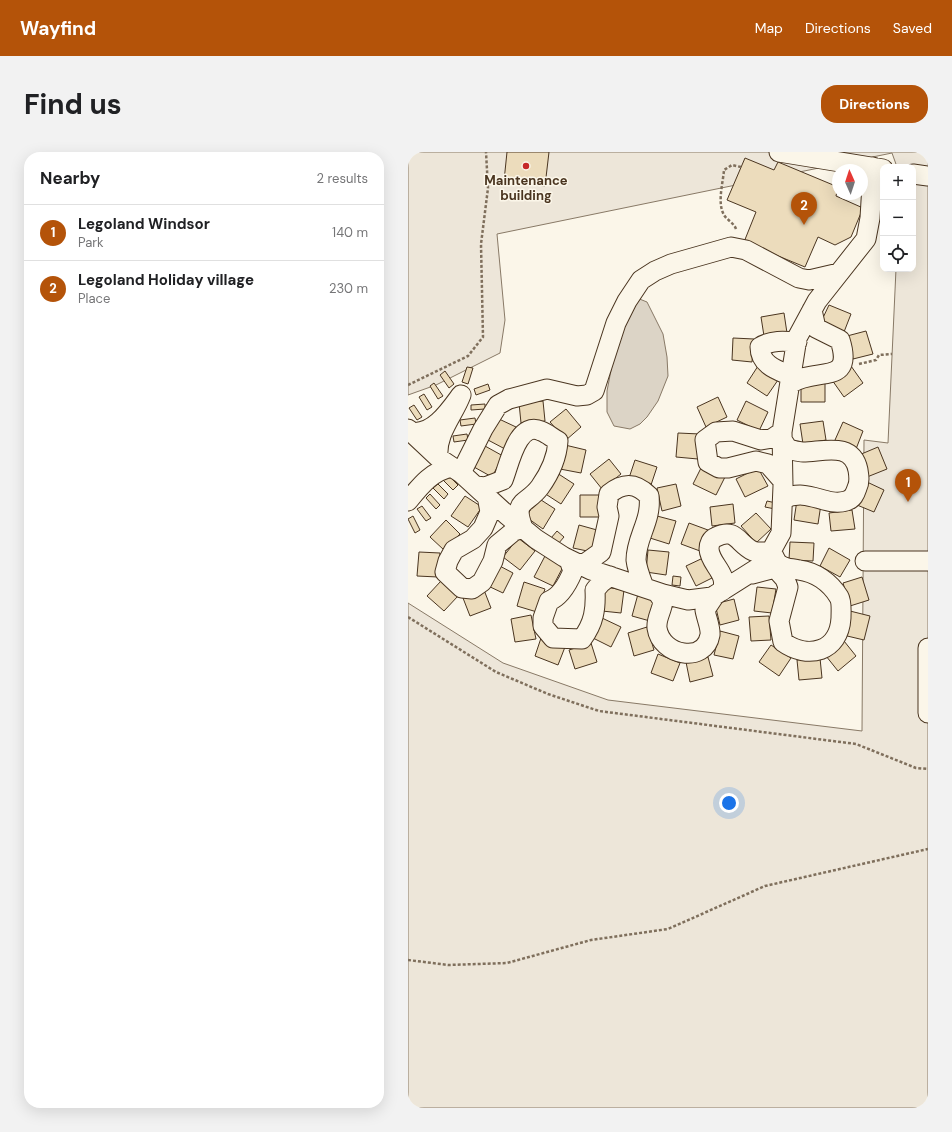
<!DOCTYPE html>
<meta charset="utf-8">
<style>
body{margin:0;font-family:"DM Sans",sans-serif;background:#f2f2f2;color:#202124}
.controls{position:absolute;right:12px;top:12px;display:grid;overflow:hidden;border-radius:8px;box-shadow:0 4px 16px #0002}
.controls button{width:36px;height:36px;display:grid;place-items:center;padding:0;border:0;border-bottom:1px solid #e0e0e0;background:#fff;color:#202124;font:20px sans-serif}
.compass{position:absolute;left:424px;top:12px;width:36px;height:36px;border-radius:50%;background:#fff;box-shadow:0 4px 16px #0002;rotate:357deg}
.you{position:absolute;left:321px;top:651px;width:14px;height:14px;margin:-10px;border:3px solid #fff;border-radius:50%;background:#1a73e8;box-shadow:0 0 0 6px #1a73e833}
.badge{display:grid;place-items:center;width:26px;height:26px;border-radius:50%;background:#b45309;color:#fff;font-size:13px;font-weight:700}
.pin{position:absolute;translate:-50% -33px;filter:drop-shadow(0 1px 2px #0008)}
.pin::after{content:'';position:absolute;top:21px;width:14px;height:12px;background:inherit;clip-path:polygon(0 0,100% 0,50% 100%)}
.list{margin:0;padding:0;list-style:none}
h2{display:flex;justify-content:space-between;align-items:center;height:52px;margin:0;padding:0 16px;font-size:17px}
h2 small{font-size:13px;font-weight:400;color:#757577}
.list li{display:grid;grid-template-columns:26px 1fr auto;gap:12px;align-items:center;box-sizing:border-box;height:56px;padding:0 16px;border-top:1px solid #e0e0e0}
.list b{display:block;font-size:15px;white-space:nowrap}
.list p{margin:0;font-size:13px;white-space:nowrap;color:#757577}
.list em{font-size:13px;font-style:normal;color:#757577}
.icon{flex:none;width:22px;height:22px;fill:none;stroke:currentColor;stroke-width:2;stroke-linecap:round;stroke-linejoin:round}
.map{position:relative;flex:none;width:520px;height:956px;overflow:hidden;border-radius:16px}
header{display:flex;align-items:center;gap:24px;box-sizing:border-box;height:56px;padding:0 20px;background:#b45309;color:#fff}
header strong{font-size:19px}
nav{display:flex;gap:22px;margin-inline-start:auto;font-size:14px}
.intro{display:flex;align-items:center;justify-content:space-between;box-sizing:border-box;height:96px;padding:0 24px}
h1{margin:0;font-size:28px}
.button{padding:10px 18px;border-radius:16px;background:#b45309;color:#fff;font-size:14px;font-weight:700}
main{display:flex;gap:24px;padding:0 24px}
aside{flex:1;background:#fff;border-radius:16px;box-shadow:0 4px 16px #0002}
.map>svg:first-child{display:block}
</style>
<header>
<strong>Wayfind</strong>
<nav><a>Map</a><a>Directions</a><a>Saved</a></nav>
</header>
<div class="intro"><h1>Find us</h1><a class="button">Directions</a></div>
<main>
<aside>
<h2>Nearby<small>2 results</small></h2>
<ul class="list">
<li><span class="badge">1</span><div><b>Legoland Windsor</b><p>Park</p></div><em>140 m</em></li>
<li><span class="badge">2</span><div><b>Legoland Holiday village</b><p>Place</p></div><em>230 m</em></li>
</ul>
</aside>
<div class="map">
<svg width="520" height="956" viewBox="0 0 520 956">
<rect width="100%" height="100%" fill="#fbf6e9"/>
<path fill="#ede6d9" stroke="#887966" d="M0,0H520V956H0V451L95,511L200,548L454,579L456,288L480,291L488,117H505V15H489L484,1L89,82L97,168L92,201L28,233L0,243Z"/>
<path fill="#dcd4c6" stroke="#887966" d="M229,146L239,150L255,182L259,205L260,224L250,249L239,265L232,272L222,277L206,274L199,260V239L205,208L212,171Z"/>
<path fill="#ecdcbc" stroke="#4a3520" d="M99,0H141L137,34L96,29Z
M337,6L366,18L370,10L430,35L428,44L455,56L443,85L427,93L410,85L397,115L336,90L348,60L319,48Z
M421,153L443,162L436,180L413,170Z
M376,161L379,181L356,184L353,165Z
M458,179L465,202L445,207L439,184Z
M325,186L346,187L344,210L324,208Z
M350,214L370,228L359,244L339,231Z
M443,214L455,231L436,245L424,228Z
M59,215L65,216L60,232L54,230Z
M37,219L46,232L41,236L32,223Z
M417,230V250H393V231Z
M26,231L35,244L30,247L22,234Z
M80,232L82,238L68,243L66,237Z
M16,242L24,255L19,258L11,245Z
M310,245L319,265L298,275L289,255Z
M135,249L137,269L113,271L111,251Z
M338,249L360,260L351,279L329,268Z
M77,252V257L63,258V253Z
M6,253L14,265L9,268L1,256Z
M158,257L173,275L158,288L142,270Z
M67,266L68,272L53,274L52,268Z
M91,267L108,275L97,297L80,288Z
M415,269L418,288L395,292L392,272Z
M435,270L455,279L448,297L427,288Z
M270,281L292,282L290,307L268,305Z
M59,282L60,288L46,290L45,284Z
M157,293L178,298L173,321L152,317Z
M77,294L95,304L84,325L66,315Z
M470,295L479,317L459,325L451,303Z
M201,307L213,322L194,337L182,322Z
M227,308L249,315L243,333L221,326Z
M294,314L317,325L308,343L285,332Z
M350,316L360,334L337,345L328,327Z
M38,321L50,333L45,338L33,326Z
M149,321L166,332L153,352L136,341Z
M459,330L476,338L466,360L449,353Z
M30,332L40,342L36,347L25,336Z
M268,332L273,354L254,359L249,336Z
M22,342L32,353L28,357L18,346Z
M172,343H192V365H172Z
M57,344L74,355L60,375L43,364Z
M130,346L147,357L135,377L118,365Z
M389,348L413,352L410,372L386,368Z
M359,349L368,351L367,357L357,355Z
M325,352L327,371L304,374L302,355Z
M14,354L23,366L18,369L9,357Z
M444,358L447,377L423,379L421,361Z
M348,361L363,377L348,391L333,374Z
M5,364L12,378L7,381L0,367Z
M249,364L268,369L261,392L242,386Z
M38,368L52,382L36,398L22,385Z
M281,371L300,378L292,399L273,392Z
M171,373L189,378L184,400L165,396Z
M149,379L156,385L150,392L143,386Z
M110,386L127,399L112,418L95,405Z
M382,390L406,391L405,409L381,408Z
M421,396L442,408L432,425L412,414Z
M240,398L261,400L258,423L238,420Z
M11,400L32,401L30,425L9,424Z
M137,404L156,413L145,434L126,425Z
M295,406L304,426L288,434L278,414Z
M88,412L105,421L95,441L78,433Z
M265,424L273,425L272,434L264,433Z
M454,425L461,448L442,454L435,431Z
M33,429L50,444L36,459L19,444Z
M116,430L137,437L129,460L109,454Z
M197,435L216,438L213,461L194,459Z
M349,435L368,437L364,461L346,459Z
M76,438L83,456L62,464L55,446Z
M230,442L248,447L242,469L224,464Z
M326,447L331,468L312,473L307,452Z
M442,459L462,464L456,488L435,483Z
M123,463L128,487L107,490L103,467Z
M361,464L363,488L343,489L341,465Z
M194,466L213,475L203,495L185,486Z
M239,475L246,498L226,504L220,481Z
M312,479L331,484L325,507L306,503Z
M133,486L157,495L150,513L127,504Z
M436,489L448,504L430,519L418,504Z
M183,491L189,510L167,517L161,498Z
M363,493L383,506L371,524L351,510Z
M250,502L272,511L265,529L243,521Z
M300,505L305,524L282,530L278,510Z
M412,506L414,526L391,528L389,508Z"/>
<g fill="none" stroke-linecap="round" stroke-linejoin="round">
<defs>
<path id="minor" d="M371,0L475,17
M505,22L520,24
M383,224C369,218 352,213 352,195C363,188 376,189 389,190
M382,232C407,214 447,235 432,188L408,176L404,158
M0,277L32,307L53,321L100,364L128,387L156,405L183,418L255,442L280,448L304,445L356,412L373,381L375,334L374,280L389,186L409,149L458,87L462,66L465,15
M3,280C25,284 42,258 53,243C45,264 28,281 30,305
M374,280L365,286L353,288L325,279L308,280L297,288L300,310L311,316H320L348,309L360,312L375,329
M375,289L380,297C385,298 390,300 395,300C415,300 444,289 450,318C451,324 452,330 449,336C447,342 445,347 438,349C416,355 401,335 375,347
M53,321L75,277L90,253L101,247L139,237L169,244L179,243L186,239L208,171L219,149L233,128L247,119L263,112L323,95L338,98L391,126L401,128L431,121
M68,334L77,335L95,328C101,314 109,268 133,279C139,281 144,286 150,289C149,305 142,321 132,335C119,353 104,347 115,376L106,379L89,393L85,409L74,430L64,437L54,436L37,420L40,409L46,398L65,387L75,376L82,360L79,344
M0,349C13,333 24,319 44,315
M161,408L165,419C160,431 152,445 141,449L135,466V474L145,486L174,487C186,471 188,457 187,438L193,431L202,424
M457,409H520
M170,412L179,410L193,400L201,364L199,355L201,342C216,330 228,331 241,344C244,369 228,385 228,408C229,417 233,427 236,435
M314,439C321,421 302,413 301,397C301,392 303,387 308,385C328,375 330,392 345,399C351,401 357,400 363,399C366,403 367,409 371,412C377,417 383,416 391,418C407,420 422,430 431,445C434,450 433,459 433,466C431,500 400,508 375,490L371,469L380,435L377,427L369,418L363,417L344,422
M249,440L255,449C254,459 248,466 249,476C253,504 297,512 302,483C303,476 298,465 297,458L307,443
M520,496V561"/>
</defs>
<use href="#minor" stroke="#4a3520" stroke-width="21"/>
<path stroke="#7f6f5c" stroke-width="2.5" stroke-dasharray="3 2" stroke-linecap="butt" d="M328,77C326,71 319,68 316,63C309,51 315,31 316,18L324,13L333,15
M451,212L468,208L471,203L484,202
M0,233L60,204L75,185L73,92L80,36L78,0
M0,465L88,520L140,542L191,559L448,592L508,616L520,617
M0,808L40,813L99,811L183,788L260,777L357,734L520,697"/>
<use href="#minor" stroke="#fbf6e9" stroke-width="19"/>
</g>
<circle fill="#c62828" stroke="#fbf6e9" stroke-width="1.5" cx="118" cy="14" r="4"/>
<g text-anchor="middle" stroke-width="3" stroke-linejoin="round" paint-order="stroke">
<g font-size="13" font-weight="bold" fill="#4a3520" stroke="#fbf6e9">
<text x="118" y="33">Maintenance<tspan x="118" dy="15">building</tspan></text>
</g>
</g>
</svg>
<div class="controls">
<button>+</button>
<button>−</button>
<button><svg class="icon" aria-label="locate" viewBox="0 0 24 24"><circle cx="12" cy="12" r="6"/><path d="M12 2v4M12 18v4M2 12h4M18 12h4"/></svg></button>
</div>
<svg class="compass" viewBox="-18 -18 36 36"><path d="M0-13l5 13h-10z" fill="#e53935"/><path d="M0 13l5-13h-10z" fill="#757577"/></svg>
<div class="you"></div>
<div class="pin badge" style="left:500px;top:350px">1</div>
<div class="pin badge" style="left:396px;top:73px">2</div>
</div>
</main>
